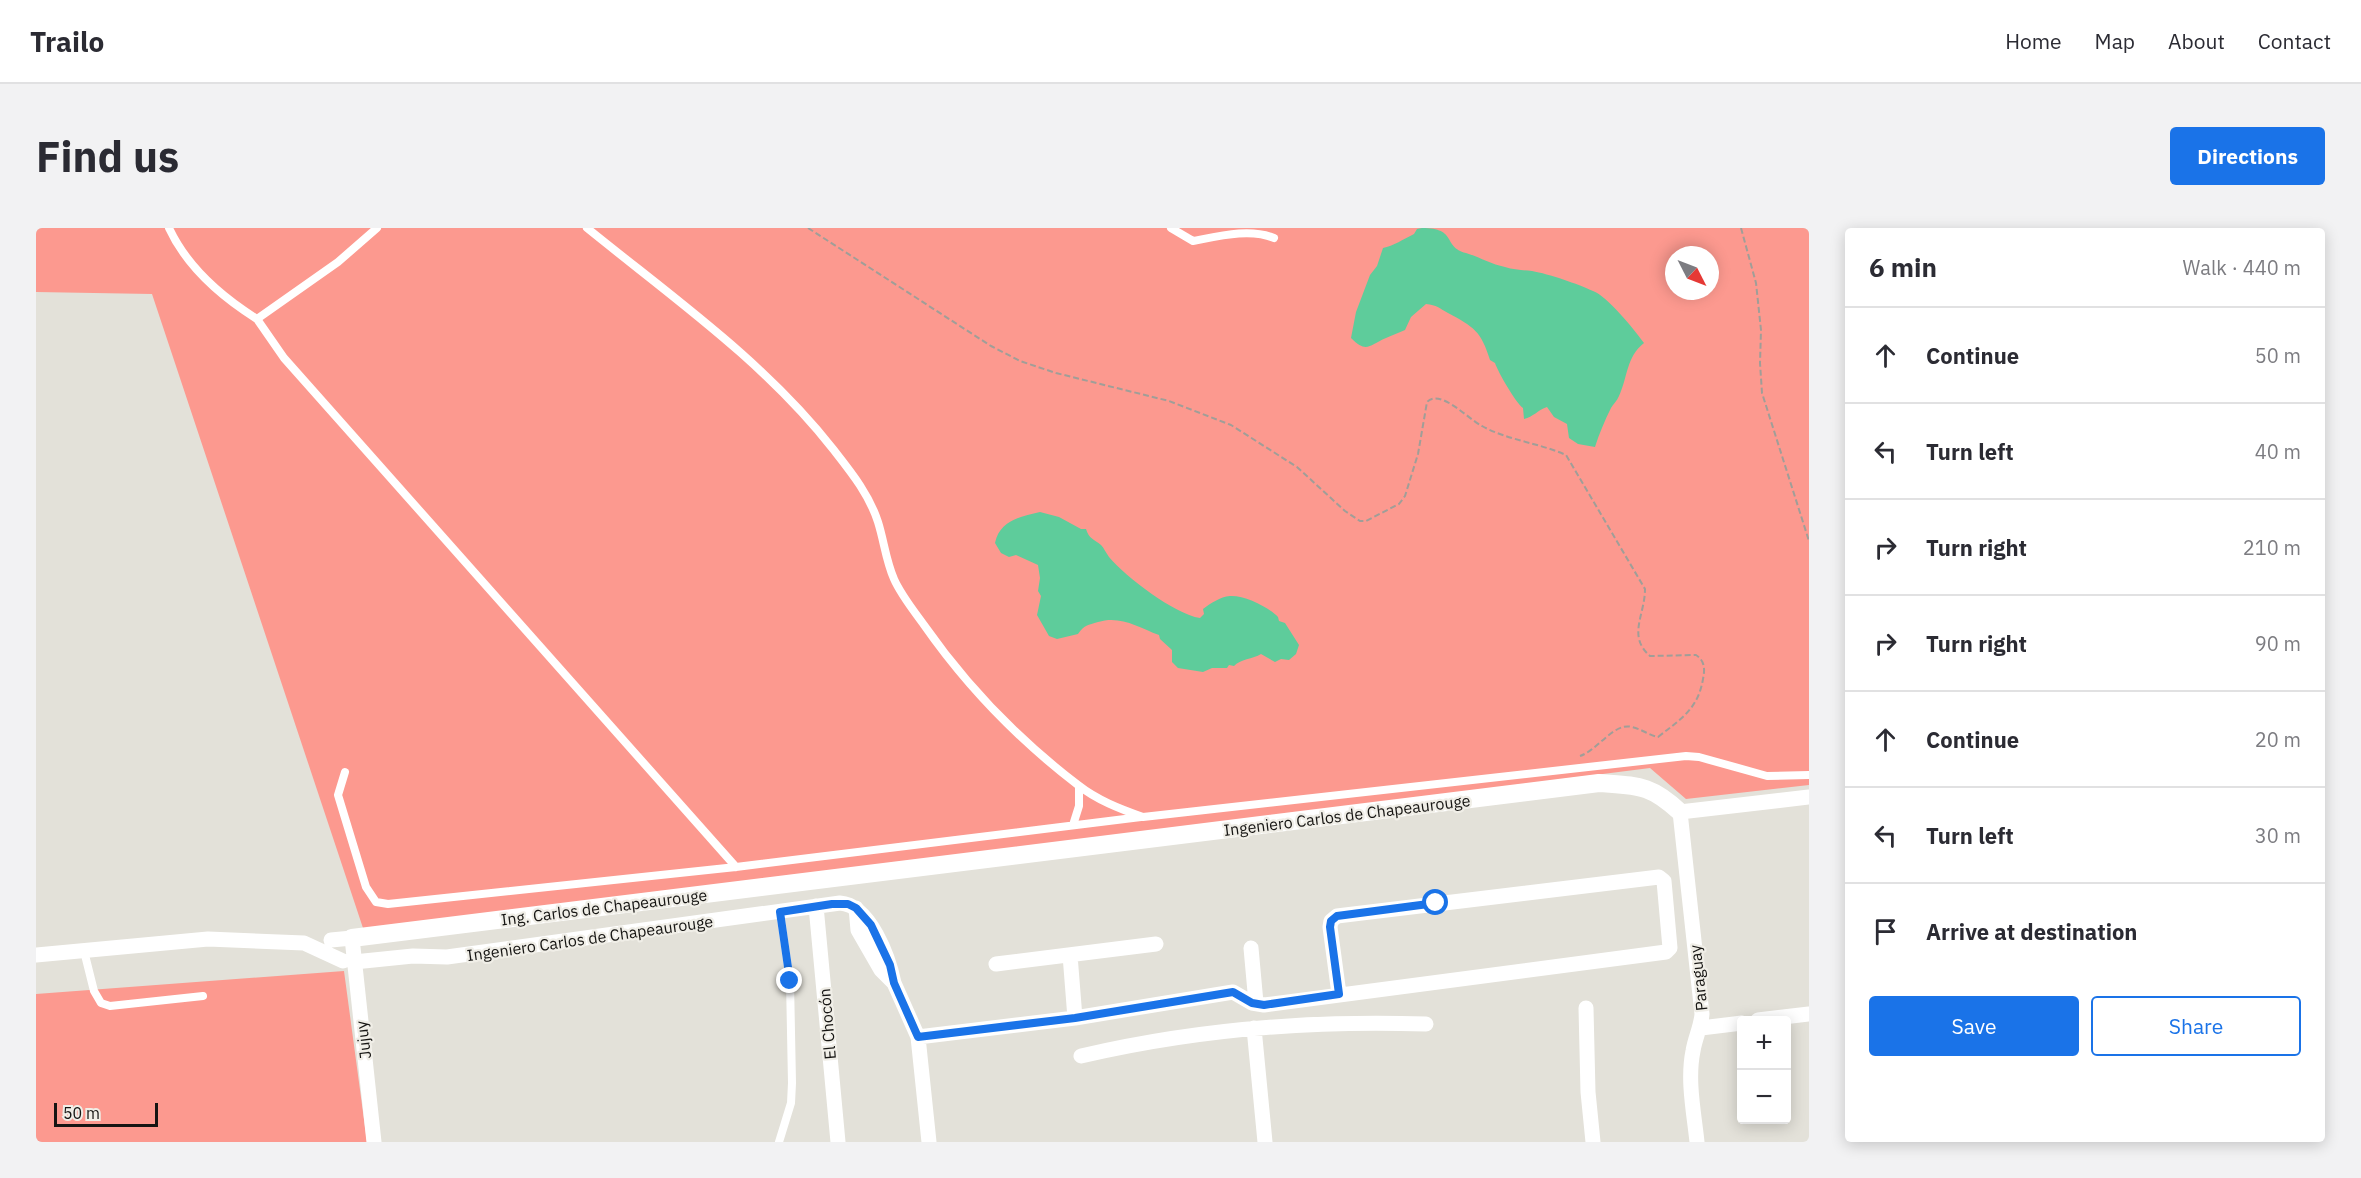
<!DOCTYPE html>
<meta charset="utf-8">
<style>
body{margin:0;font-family:"IBM Plex Sans",sans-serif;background:#f2f2f3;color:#2b2b33}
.controls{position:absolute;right:18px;bottom:18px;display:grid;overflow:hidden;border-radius:6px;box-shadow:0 3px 15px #0003}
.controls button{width:54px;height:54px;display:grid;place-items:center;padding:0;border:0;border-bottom:2px solid #e1e1e2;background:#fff;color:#2b2b33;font:30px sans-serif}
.compass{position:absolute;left:1629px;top:18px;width:54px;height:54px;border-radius:50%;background:#fff;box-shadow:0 3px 15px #0003;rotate:132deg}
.scale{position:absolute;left:18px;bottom:15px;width:104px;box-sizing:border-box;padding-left:6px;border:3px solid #161513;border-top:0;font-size:16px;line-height:21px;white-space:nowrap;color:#161513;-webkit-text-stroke:4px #f0eee7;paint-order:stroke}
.stop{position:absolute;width:18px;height:18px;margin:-14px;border:4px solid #1a73e8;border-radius:50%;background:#fff}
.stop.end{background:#1a73e8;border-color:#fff;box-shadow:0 2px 6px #0008}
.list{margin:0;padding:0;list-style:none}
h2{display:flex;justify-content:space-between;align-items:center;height:78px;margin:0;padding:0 24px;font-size:26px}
h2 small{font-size:20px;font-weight:400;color:#7c7c81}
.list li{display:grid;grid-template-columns:39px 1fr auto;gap:18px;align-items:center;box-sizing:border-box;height:96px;padding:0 24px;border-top:2px solid #e1e1e2}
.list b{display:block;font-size:22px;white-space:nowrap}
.list em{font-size:20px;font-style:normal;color:#7c7c81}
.actions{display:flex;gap:12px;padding:18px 24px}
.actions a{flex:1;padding:14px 0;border:2px solid #1a73e8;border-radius:6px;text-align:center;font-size:21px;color:#1a73e8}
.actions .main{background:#1a73e8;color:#fff}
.icon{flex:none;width:33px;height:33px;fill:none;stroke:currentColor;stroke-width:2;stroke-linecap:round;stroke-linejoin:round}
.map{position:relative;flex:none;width:1773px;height:914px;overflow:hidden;border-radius:6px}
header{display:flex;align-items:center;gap:36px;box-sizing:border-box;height:84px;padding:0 30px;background:#fff;border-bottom:2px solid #e1e1e2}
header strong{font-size:28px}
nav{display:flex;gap:33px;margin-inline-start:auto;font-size:21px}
.intro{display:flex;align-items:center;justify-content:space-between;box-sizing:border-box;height:144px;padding:0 36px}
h1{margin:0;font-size:42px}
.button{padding:15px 27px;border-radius:6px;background:#1a73e8;color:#fff;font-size:21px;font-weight:700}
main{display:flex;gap:36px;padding:0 36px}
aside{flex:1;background:#fff;border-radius:6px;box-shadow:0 3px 15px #0003}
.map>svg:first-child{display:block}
</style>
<header>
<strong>Trailo</strong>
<nav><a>Home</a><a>Map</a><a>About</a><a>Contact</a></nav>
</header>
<div class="intro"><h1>Find us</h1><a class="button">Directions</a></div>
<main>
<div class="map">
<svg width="1773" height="914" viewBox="0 0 1773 914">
<rect width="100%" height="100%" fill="#e3e1d9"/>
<path fill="#fc998f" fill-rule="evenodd" d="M0,0H1773V557L1650,571L1614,540L328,703L116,66L0,64ZM1638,27H1674V63H1638Z
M308,743L331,914H0V766Z"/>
<path fill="#5ecc9b" d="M1386,0C1422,0 1406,19 1430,25C1443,29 1455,36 1469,39C1478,42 1487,42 1496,43C1513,46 1542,56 1557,63C1571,68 1598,101 1608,115C1590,129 1592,149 1583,168C1581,173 1577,176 1575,180C1569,192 1563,206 1559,219L1542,216L1533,210L1531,196L1518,189L1511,179C1502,182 1497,189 1488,191L1487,180C1480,175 1462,144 1459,135L1454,132C1445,103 1438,99 1412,85C1403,80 1401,77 1390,76L1375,89L1369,102C1363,105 1356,107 1350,110C1333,117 1331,126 1315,110L1320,84L1334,47L1341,38L1347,20C1357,18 1368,11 1378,6L1381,1Z
M1004,284L1023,289L1045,301H1050C1053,311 1058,311 1065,317C1068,320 1070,325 1073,329C1090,349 1138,386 1164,390L1168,386L1167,381C1175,375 1184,369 1194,368C1208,367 1233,379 1242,389L1243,393L1249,395L1263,417L1260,426L1253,432L1245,431L1239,434L1225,426C1217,431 1204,431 1198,438L1193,437L1191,440H1176L1167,444L1142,440L1136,434V422L1124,411L1123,407C1102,399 1084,387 1062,394C1052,397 1048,397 1042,406L1021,411L1013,408L1001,387L1005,368L1002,363L1004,350L1002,337L980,327L973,329L965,325L959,315C964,292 984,289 1004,284Z"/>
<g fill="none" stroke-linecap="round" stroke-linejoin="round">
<path stroke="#a09e98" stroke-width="2" stroke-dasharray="6 3" stroke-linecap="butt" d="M772,0L955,118L984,133L1020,145L1133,173L1195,197L1261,239L1309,283L1324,293H1330L1363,276L1369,268L1382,226L1391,174C1404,160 1432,191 1446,198C1471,212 1503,215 1530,227L1609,361C1609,387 1591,408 1614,428L1660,427C1669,433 1669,441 1667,451C1662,481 1645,491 1622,509C1613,507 1605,501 1596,499C1578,494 1562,522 1544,528
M1705,0L1720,55L1725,102L1724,135L1726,165L1773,313"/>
<path stroke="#fff" stroke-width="8" d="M133,0C151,39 186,69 221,91
M341,0L302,34L221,91L248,130L700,639
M551,0C636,69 729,134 797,221C815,244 833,266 842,294C848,313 850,333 858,351C865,367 878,383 888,397C930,457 983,512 1042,557C1061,572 1084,581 1107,589L1650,528L1663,529L1731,548L1773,547
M1135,0L1157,13C1183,8 1214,0 1238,10
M309,544L302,567L330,659L340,674L352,676L700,639L1105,589
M1037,597L1043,578V558
M48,723L58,763L65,775L74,778L167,768
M743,914L755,875L756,855L754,753L744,684"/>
<path stroke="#fff" stroke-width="15" d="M780,678L802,914
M820,680L822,702L845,742L858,755L882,809L893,914
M295,712L316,710L338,914
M1215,720L1220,775
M0,727L172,711L268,715L307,733
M1034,727L1039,790
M318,734L377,728L411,729L804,675C834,677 853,730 858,755
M960,736L1120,716
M1550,780L1552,864L1557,914
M1722,792L1773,786
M1218,800L1229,914
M1665,800L1706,795
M882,809L1039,790L1197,764L1216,775L1228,777L1630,724L1634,720L1628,653L1623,649L1301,688L1295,693L1294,699L1303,766
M1045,828C1161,801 1272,792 1390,796
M1661,914C1658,885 1651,852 1657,823C1659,810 1665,799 1666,786L1644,584L1773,569"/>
<path stroke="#fff" stroke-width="18" d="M316,710L1563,555C1602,558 1614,556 1644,584"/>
</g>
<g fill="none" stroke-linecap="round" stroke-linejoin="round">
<path stroke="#1a73e8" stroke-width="8" d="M754,753L744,684L796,676H812L820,680L835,697L854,737L858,755L882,809L1039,790L1197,764L1216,775L1228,777L1303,766L1294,699L1295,693L1301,688L1400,675"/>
</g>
<g text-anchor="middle" stroke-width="4.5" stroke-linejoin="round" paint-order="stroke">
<g font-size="16" fill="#161513" stroke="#f0eee7">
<text transform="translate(1311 587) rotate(-7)" y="6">Ingeniero Carlos de Chapeaurouge</text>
<text transform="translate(568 679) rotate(-7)" y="6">Ing. Carlos de Chapeaurouge</text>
<text transform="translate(554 710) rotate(-8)" y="6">Ingeniero Carlos de Chapeaurouge</text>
<text transform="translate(1662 750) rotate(-96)" y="6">Paraguay</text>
<text transform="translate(791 796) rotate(-95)" y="6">El Chocón</text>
<text transform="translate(327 812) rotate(-97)" y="6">Jujuy</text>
</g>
</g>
</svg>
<div class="controls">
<button>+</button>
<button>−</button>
</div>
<svg class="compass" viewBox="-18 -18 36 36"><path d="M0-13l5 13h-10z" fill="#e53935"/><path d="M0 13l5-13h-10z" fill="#7c7c81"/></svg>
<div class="scale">50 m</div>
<div class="stop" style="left:1400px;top:675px"></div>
<div class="stop end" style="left:754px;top:753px"></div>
</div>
<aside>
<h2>6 min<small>Walk · 440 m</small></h2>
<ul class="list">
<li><svg class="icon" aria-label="ahead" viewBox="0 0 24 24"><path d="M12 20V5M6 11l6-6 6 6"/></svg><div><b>Continue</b></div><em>50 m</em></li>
<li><svg class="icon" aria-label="left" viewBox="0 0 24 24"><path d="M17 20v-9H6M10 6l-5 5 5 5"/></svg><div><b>Turn left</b></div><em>40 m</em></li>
<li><svg class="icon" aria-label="right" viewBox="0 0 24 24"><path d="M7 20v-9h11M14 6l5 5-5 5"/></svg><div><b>Turn right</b></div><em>210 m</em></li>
<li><svg class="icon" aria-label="right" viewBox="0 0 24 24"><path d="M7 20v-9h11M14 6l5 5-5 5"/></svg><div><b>Turn right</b></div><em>90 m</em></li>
<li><svg class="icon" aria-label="ahead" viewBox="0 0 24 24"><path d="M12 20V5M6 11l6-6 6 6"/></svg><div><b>Continue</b></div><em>20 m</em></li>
<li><svg class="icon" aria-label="left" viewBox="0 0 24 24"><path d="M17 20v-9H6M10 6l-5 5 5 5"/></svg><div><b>Turn left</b></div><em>30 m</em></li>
<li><svg class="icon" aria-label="arrive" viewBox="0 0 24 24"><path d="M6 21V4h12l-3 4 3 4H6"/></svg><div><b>Arrive at destination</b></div></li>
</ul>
<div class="actions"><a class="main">Save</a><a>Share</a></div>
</aside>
</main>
